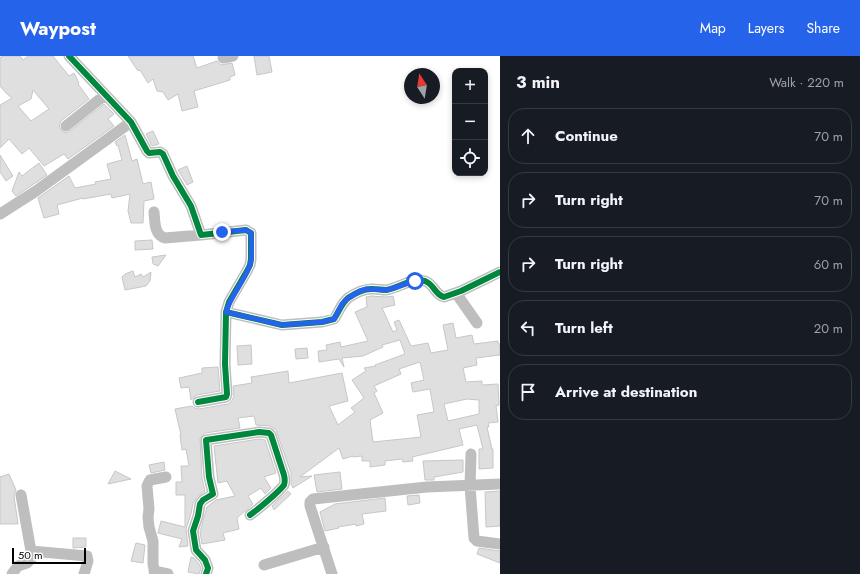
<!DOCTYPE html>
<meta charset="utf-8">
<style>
body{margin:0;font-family:Jost,sans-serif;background:#242831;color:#f1f3f6}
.controls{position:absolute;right:12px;top:12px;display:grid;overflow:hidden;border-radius:8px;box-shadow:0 2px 6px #0003}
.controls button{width:36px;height:36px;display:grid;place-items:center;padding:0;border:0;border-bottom:1px solid #363941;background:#171b24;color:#f1f3f6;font:20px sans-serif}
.compass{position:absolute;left:404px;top:12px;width:36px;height:36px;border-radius:50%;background:#171b24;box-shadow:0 2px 6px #0003;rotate:348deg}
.scale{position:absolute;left:12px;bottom:10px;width:74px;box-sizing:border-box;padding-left:4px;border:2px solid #000;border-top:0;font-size:11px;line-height:14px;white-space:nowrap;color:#000;-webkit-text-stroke:3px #fff;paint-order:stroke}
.stop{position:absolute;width:12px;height:12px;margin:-9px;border:3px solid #2563eb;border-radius:50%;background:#fff}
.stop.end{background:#2563eb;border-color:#fff;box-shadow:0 1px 4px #0008}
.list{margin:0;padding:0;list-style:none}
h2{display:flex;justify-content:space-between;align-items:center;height:52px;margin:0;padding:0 16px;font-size:17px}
h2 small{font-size:13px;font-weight:400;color:#9ea1a6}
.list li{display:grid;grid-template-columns:26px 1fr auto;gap:12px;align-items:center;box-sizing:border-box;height:56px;margin:0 8px 8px;padding:0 8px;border:1px solid #363941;border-radius:16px}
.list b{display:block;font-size:15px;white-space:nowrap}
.list em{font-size:13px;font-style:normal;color:#9ea1a6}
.icon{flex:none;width:22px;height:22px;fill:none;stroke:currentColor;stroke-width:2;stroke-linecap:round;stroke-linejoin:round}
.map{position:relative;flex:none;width:500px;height:518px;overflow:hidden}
header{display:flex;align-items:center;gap:24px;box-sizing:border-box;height:56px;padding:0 20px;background:#2563eb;color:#fff}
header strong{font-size:19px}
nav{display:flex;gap:22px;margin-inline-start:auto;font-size:14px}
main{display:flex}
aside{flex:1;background:#171b24}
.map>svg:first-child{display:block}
</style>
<header>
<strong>Waypost</strong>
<nav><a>Map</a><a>Layers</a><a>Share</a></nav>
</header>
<main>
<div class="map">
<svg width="500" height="518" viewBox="0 0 500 518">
<rect width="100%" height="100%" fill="#fff"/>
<path fill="#dfdfdf" stroke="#c7c7c7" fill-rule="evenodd" d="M2,0H20L23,4L28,0H53L69,20L74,17L79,27L78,28L89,43L61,65L59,71L63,76L67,77L70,75L104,48L114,58L108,63L114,70L68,103L64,98L44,110L29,92L22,98L9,83L0,92V49L12,42L7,38L0,30V2ZM33,34L49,53L31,65L18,50L31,43Z
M128,0H193L197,12L217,5L221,9L232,7L235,19L230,21V24L194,35L198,51L182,55L178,38L168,44L163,36L157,35L153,23L148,27L140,14L138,15Z
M254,0H269L272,16L257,19Z
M153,75L159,88L152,90L146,78Z
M125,79L132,105L137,103L143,128L151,126L154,143L144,145L143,167H131L128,155L130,138L112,142L111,138L83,143V142L57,149L59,158L44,162L38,142L69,120L75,132L96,128L95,126L111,123L107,108L122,104L118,89L117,90L115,86Z
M0,99L13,120L6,125L0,116Z
M39,107L47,119L16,140L12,135L19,116L22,120Z
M187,110L193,126L187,129L178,114Z
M152,184L153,193L135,194V185Z
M166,199L158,210L153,208L152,201Z
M133,215L135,221L141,218L143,221L151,216L150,225L146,230L125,234L122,221L125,218Z
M371,240L386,241L393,240L395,249L382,252L393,276L397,274L394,266L399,264L411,290L428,287L431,297L448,294L443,269L453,267L456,282L472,279L474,288L498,285V288H500V299L476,302L477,309L463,312L466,326L482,325V329L498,328L499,349L496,350L498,366L488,367L489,371H487L492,393H493V412L479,413V393H483L477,369L459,373L463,389L412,401L413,405L403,406L402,403L385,405V409L370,411V405H362V400L353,401V400L343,403L339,392L300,421L312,420L293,432L291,428V417L276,374L270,370L256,369L254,360L238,362L240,372L205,377L200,382L202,422L205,435L198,440L193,447L191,458L186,473L188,490L179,491L182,483L158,477L161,465L185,471V439H176V426H182L181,410H189L186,393L182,394L180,379H181L175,353L192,350L195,352L199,353L228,348L231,346L234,340L233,330L252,327L251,321L288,315L289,327L342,317L348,345L329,350L338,369L355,356L351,352L364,342L352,324L366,315L364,312L376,310L375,309L405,298L400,284L382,289L383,291L363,300L342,302L344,311L339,303L319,306L318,295L327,294L326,289L340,286L341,291L368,285L355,256L367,251L366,241ZM420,306L424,324L411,327L413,336L430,333L434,356L417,359L421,381L373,386L370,364L383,357L374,337L377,335L374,330L401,318L399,313ZM467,343L479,344V358L448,365L444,348Z
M251,289L252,308L238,309L237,290Z
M307,292L308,302L296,303L295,293Z
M218,311L220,335L197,339L191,344L189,331L181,332L179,322L202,317V312Z
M259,383L265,384L276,417L264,421L271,432L265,438L261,432L248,440L253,448L237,462L239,473L223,477L225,484L202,488L200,476L207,451L216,444L235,440L227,425L218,427L214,390Z
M463,404V416L434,421V424H425L423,405Z
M164,406L165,414L151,417L149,409Z
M115,415L131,423L108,428Z
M340,416L342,433L317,436L314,419Z
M9,418L16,434L14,440L18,468H0V421Z
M288,435L291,438L274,454L272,450Z
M500,435V470L486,471L485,436Z
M419,439L420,447L408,449L407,440Z
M385,442L386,455L362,458L364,468L356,470V468L338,471L339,472L325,475L320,456L335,448Z
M73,482H86V491L73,492Z
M136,487L145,489L143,507L131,505Z
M479,492L500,495V507L477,498Z
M191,501L194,502L199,508L201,512L199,518L188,516Z"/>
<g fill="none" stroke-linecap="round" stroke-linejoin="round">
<path stroke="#bebebe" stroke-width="11" d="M69,0L131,66L147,95L149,97L160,96L163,98L173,120L191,150L201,179L246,174L251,177V203L250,209L247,215L229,246L226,256L225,308L227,338L226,341L198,346
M223,2L233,0
M66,70L105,39
M154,156C155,166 154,179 165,182L201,179
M0,158L36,135L131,66
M456,237L477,267
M226,256L282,269L322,266L334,263C339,256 341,248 348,242C355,237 364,232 374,233C378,233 382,234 386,234C400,232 411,221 425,225C434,228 435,239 444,241L461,235L500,216
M471,398L470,430L474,482L477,485L500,488
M31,495L87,500L88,505L84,518
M264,509L324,491
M154,515L168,518
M12,518L18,510L27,507L31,503V495L21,439
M155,518L153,508V485L149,471L148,461L149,453L147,430L150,424L166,421
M206,518L208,512L205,504L196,494L193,475L198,460L200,448L203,444L213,438L209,421L206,384L259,376L269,377L271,379L284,419C285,423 285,426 284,429C279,436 257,454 250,459
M332,518L310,450V446L313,443L427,431L500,428"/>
<defs>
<path id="cycleway" d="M69,0L131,66L147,95L149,97L160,96L163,98L173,120L191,150L201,179L246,174L251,177V203L250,209L247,215L229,246L226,256L225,308L227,338L226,341L198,346
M226,256L282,269L322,266L334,263C339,256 341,248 348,242C355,237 364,232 374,233C378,233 382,234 386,234C400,232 411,221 425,225C434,228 435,239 444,241L461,235L500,216
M206,518L208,512L205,504L196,494L193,475L198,460L200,448L203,444L213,438L209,421L206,384L259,376L269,377L271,379L284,419C285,423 285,426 284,429C279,436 257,454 250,459"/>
</defs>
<use href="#cycleway" stroke="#fff" stroke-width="8"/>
<use href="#cycleway" stroke="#00873e" stroke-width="6"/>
</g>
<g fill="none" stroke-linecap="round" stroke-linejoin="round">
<path stroke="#2563eb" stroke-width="5" d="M222,176L246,174L251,177C251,187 253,199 250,209C244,226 231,239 226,256L282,269L322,266L334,263L342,248L347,243L360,235L367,233L387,234L415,225"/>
</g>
</svg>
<div class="controls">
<button>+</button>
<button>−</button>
<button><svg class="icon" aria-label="locate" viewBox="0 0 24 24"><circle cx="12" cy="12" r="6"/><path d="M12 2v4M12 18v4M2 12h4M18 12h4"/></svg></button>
</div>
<svg class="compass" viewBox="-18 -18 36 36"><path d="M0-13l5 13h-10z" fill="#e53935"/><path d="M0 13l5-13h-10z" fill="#9ea1a6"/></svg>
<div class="scale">50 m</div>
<div class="stop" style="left:415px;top:225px"></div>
<div class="stop end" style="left:222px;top:176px"></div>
</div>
<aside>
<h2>3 min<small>Walk · 220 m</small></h2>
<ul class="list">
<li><svg class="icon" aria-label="ahead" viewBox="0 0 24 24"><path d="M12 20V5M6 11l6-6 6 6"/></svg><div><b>Continue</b></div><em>70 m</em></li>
<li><svg class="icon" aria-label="right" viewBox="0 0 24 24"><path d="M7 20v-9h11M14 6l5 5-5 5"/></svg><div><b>Turn right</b></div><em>70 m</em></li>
<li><svg class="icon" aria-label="right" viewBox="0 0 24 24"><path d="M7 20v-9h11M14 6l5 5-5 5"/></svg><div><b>Turn right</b></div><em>60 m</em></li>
<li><svg class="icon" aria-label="left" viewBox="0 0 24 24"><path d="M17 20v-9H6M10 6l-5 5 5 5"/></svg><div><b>Turn left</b></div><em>20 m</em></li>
<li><svg class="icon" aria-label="arrive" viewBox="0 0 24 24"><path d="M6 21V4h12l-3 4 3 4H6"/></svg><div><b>Arrive at destination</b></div></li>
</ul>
</aside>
</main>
